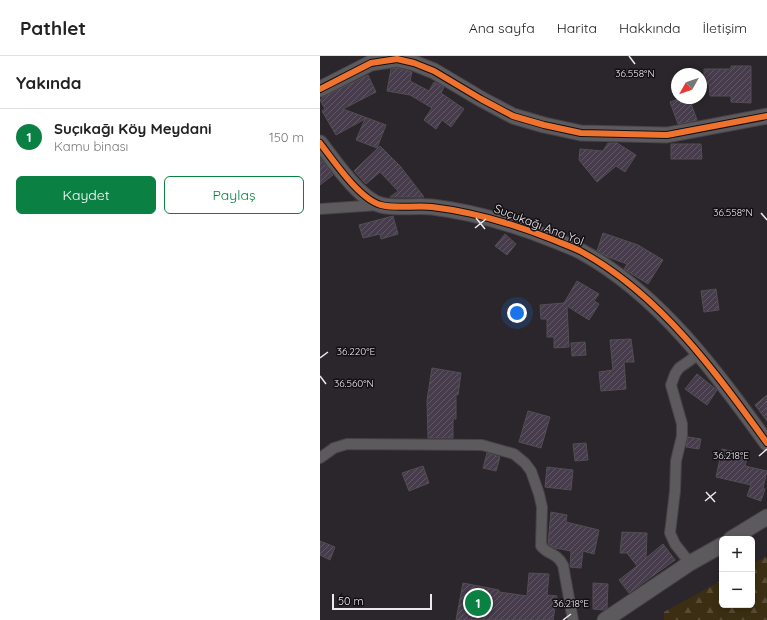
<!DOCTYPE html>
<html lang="tr">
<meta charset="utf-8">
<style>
body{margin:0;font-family:Quicksand,sans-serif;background:#f2f2f2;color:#222}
.controls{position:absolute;right:12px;bottom:12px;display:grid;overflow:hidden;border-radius:6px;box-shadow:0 2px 6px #0003}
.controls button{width:36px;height:36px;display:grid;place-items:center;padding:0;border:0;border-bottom:1px solid #e0e0e0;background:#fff;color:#222;font:20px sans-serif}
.compass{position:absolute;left:351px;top:12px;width:36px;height:36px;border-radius:50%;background:#fff;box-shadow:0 2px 6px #0003;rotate:230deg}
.scale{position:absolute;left:12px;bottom:10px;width:100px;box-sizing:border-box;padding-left:4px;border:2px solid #ede8ef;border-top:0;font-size:11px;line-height:14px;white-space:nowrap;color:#ede8ef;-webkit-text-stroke:3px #120f13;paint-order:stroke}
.you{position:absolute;left:197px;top:257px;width:14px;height:14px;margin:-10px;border:3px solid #fff;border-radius:50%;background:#1a73e8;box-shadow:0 0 0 6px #1a73e833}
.badge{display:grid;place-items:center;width:26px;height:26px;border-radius:50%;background:#0b8043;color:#fff;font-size:13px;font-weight:700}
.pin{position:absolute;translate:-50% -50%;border:2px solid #fff;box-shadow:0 1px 4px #0006}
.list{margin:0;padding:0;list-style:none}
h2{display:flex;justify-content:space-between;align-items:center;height:52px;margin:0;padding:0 16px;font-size:17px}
h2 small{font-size:13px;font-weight:400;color:#767676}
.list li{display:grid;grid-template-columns:26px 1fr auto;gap:12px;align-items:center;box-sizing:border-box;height:56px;padding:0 16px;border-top:1px solid #e0e0e0}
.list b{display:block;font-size:15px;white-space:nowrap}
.list p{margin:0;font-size:13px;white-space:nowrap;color:#767676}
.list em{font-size:13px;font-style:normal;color:#767676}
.actions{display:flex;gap:8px;padding:12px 16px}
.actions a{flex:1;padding:9px 0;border:1px solid #0b8043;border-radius:6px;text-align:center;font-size:14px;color:#0b8043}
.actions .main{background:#0b8043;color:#fff}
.map{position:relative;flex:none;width:447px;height:564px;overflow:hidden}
header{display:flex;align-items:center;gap:24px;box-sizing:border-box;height:56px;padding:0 20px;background:#fff;border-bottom:1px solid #e0e0e0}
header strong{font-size:19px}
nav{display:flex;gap:22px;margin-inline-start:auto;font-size:14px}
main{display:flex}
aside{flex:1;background:#fff}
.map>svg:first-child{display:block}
</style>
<header>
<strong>Pathlet</strong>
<nav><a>Ana sayfa</a><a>Harita</a><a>Hakkında</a><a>İletişim</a></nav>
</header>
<main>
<aside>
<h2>Yakında<small></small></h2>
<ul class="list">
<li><span class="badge">1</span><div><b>Suçıkağı Köy Meydani</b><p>Kamu binası</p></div><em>150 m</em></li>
</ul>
<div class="actions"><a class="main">Kaydet</a><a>Paylaş</a></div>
</aside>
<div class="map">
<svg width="447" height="564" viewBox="0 0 447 564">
<defs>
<pattern id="forest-firs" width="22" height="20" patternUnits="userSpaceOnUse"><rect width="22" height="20" fill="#3b2e12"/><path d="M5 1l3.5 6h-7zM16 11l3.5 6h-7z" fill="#584c35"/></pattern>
<pattern id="building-hatch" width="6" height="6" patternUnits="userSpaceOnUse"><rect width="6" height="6" fill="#463c4b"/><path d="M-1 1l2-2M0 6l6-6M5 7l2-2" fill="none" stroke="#615865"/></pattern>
</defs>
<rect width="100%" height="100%" fill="#2a262c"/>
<path fill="url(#forest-firs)" d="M445,501H447V564H344V556L402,524V549H432V508Z"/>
<path fill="url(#building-hatch)" stroke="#524f54" d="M411,10H431V47L411,46V40H390L389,28H384V13H411Z
M77,12L92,16L90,25L109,35L114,26L124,31L121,37L144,53L131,71L122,64L116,73L104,64L112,52L90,39L67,35L71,13Z
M48,19L56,36L23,53L66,69L57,92L36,84L45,63L16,79L2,55L5,53L0,44L3,41Z
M361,42H369L377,64L358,68L350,46Z
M288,87H297L316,99L305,116L296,110L277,126L259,104L260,93L283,95Z
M351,88H381L382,103H351Z
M60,90L80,110L104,141H70L78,135L60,116L46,128L34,115Z
M0,102L13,119L0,129Z
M73,160L78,178L61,183L60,178L43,182L39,169Z
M283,177L318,189L343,204L328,228L304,213L307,208L288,201L277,195Z
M185,178L196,188L187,199L175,190Z
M257,225L279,238L274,245L279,248L269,264L247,250L249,291L234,292V281H227V263H221L220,249L244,247Z
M396,233L399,254L384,256L381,235Z
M311,283L314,306H304L306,333L281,335L279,316L293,314L290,284Z
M265,286L266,299L252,300L251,287Z
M112,312L141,317L138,339L136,338V363H133V382H108L107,344Z
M377,318L397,334L387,349L365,333Z
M447,339V365L435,349Z
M208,355L230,361L221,392L199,386Z
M368,381L381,383L379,393L366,391Z
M266,387L268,404L255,405L253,388Z
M402,393L428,399L425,410L447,415L443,432L445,433L441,445L427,440L431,429L396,421Z
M167,397L180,401L176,415L163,412Z
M103,410L109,427L89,435L82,417Z
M227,411L253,414L251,434L225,431Z
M231,456L247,459L246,466L279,474L274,498L263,495L261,512L250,511L251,495L235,492L228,488Z
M302,476L327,477L326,502L343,488L355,504L309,537L299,524L317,510L307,497H300Z
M0,485L15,491L10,504L0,499Z
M209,517L229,518L227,539L237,540L233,564H136L143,527L179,534V536L207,540Z
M273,527L288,528L287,552L284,554L273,553Z"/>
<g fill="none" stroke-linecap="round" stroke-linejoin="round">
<defs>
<path id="street" d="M0,153L59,149
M0,402L14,392L27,388L162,389L194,398L205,407L211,415L219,438L222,451L221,490C228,499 236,496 243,509L253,564
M370,507L355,488L350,477L355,435L356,405L362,380V368L351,329L355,318L359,312L379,298"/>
<path id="secondary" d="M0,33L51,7L77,3L94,7L114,15L161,43L193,60L224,69L261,77L347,79L447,60
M0,87C14,105 39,143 61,149C75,153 97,149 112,151C154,156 194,168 234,184C243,188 253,191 262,196C340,239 396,316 447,387
M411,483L447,461
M285,564L370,507L402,489"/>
</defs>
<use href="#street" stroke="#474348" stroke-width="12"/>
<use href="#secondary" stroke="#474348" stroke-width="17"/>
<use href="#street" stroke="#5c5a5d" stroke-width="10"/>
<use href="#secondary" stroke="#5c5a5d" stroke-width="15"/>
<defs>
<path id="cycleway" d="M0,33L51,7L77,3L94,7L114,15L161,43L193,60L224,69L261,77L347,79L447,60
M0,87C14,105 39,143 61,149C75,153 97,149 112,151C154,156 194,168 234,184C243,188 253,191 262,196C340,239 396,316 447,387"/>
</defs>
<use href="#cycleway" stroke="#120f13" stroke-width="8"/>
<use href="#cycleway" stroke="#ef722f" stroke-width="6"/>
</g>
<path fill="none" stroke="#ede8ef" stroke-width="1.5" d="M309,0L315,8M441,157L447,164M156,162L165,173M155,172L166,163M0,302L8,296M0,320L6,328M439,400L447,393M386,436L395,446M385,445L396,436M243,564L251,558"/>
<g text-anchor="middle" stroke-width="3" stroke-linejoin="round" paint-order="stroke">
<g font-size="12" fill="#ede8ef" stroke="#120f13">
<text transform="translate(219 169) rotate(21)" y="4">Suçukağı Ana Yol</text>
</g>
</g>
<g font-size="10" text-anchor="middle" fill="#ede8ef" stroke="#120f13" stroke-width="3" stroke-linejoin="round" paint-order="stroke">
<text x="315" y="21">36.558°N</text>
<text x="413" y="160">36.558°N</text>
<text x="36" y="299">36.220°E</text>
<text x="34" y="331">36.560°N</text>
<text x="411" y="403">36.218°E</text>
<text x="251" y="551">36.218°E</text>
</g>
</svg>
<div class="controls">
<button>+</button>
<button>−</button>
</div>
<svg class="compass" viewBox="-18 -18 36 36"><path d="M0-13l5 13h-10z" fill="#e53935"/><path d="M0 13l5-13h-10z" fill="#767676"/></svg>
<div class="scale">50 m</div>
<div class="you"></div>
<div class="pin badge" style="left:158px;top:547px">1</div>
</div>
</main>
